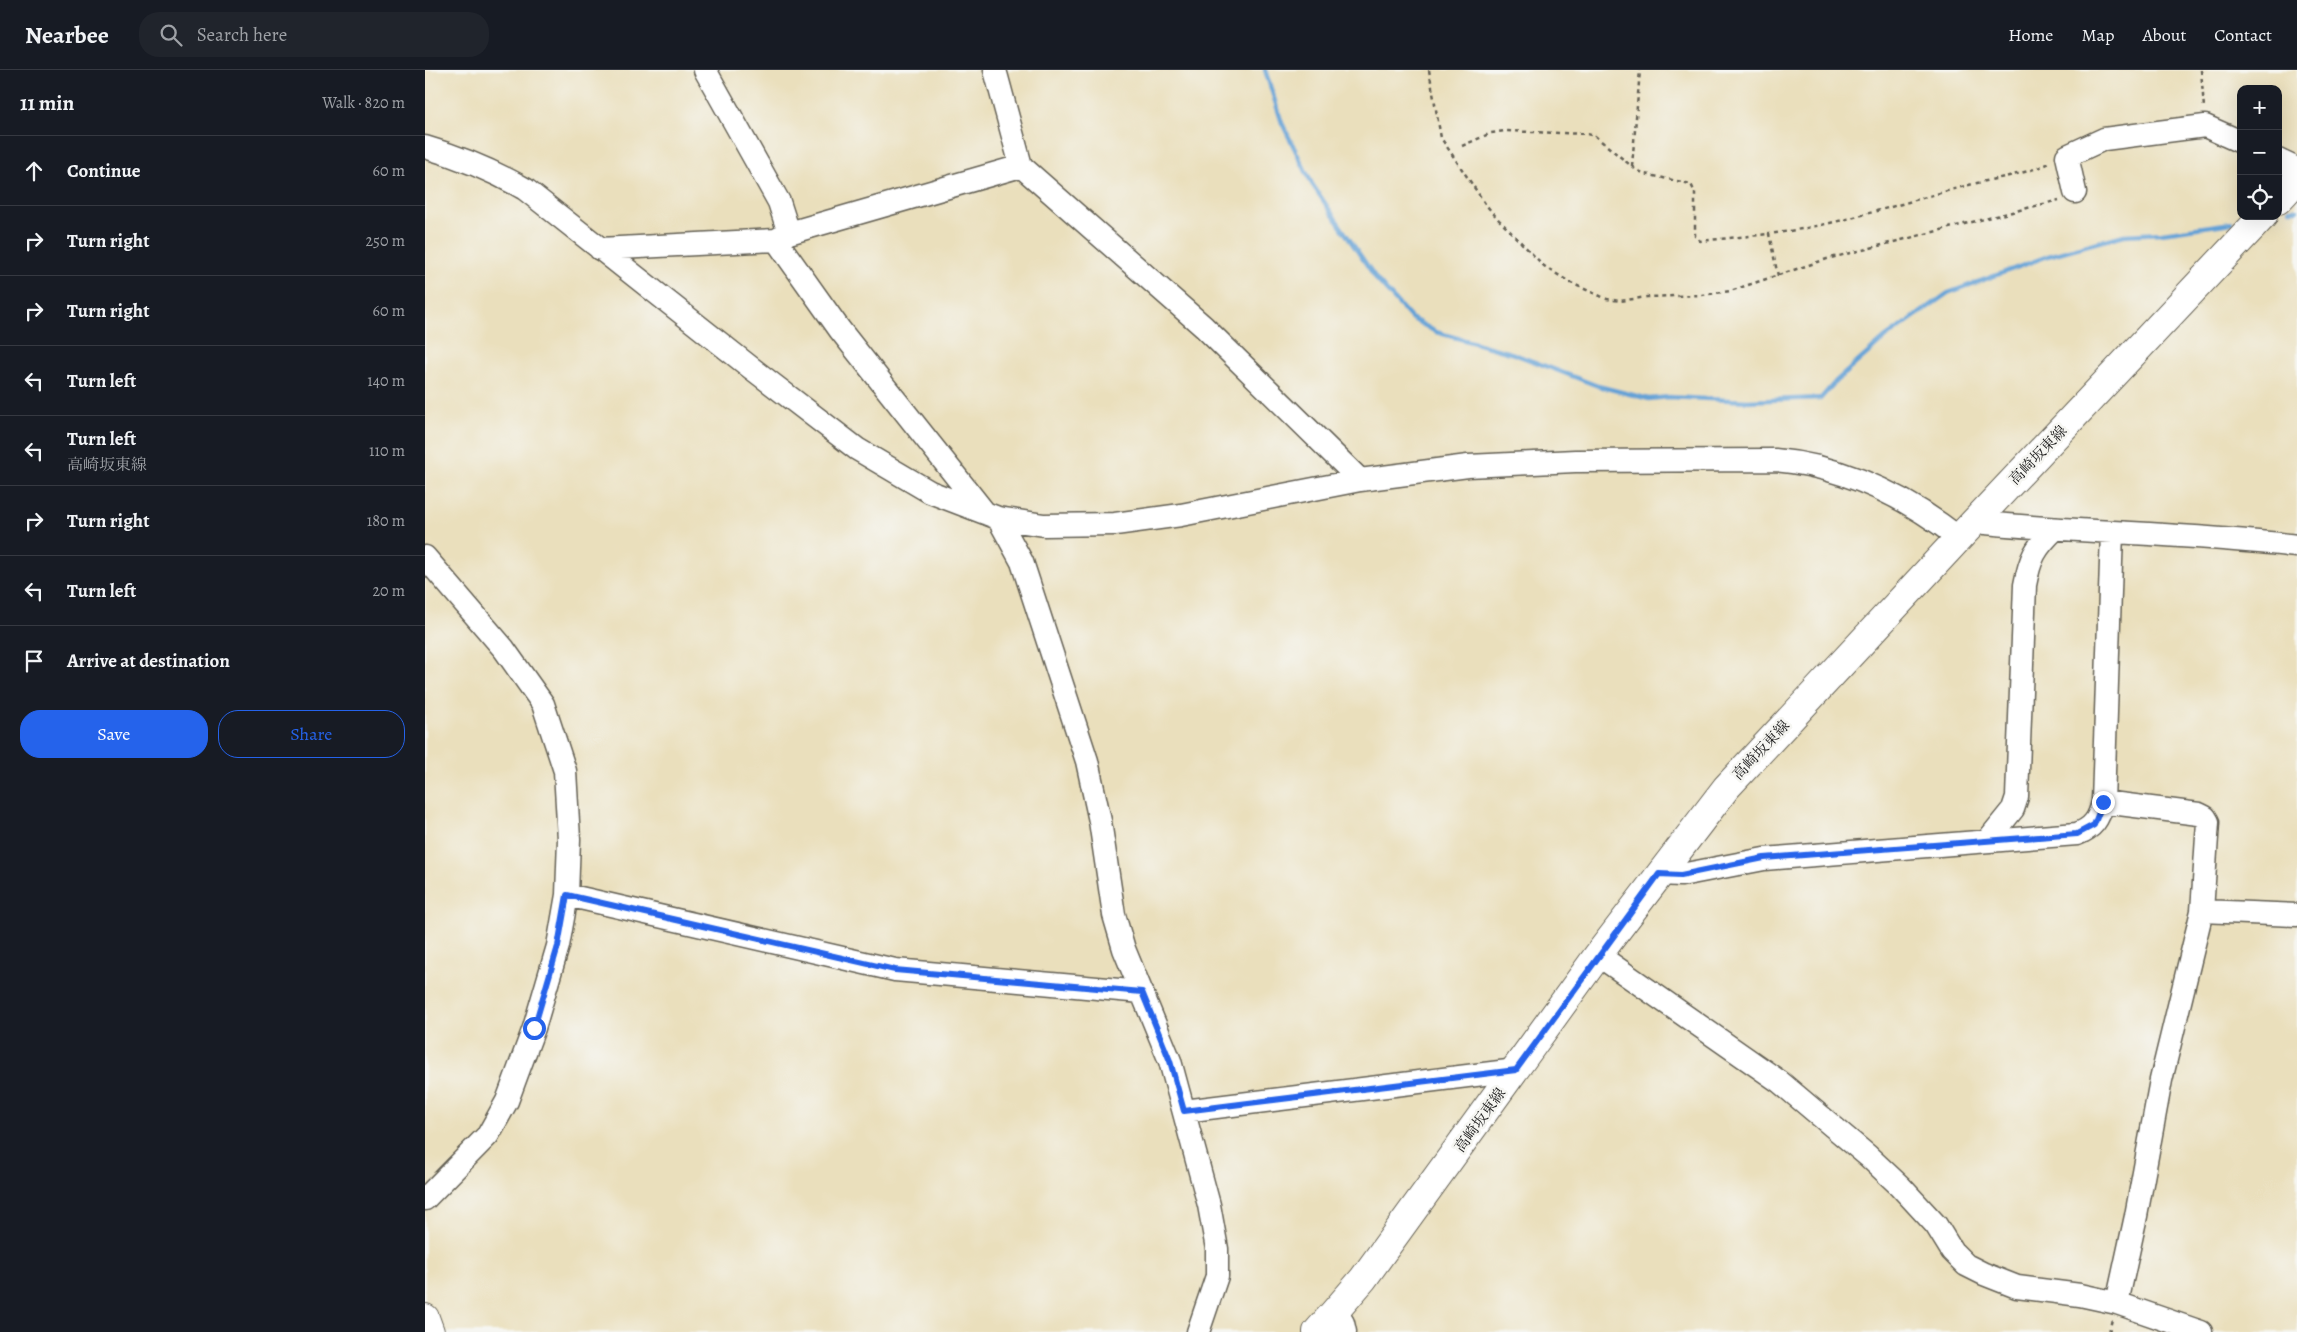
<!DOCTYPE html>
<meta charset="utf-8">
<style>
body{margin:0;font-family:Alegreya,"Noto Serif JP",serif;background:#20242c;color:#f1f3f6}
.controls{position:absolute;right:15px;top:15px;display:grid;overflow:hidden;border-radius:10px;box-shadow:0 5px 20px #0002}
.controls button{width:45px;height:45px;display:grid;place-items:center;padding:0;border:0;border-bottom:1px solid #363941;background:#171b24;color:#f1f3f6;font:25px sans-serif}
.stop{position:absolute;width:15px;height:15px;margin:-11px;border:4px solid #2563eb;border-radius:50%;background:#fff}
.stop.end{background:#2563eb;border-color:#fff;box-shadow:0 1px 5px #0008}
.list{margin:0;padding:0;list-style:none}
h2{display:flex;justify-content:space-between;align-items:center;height:65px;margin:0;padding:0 20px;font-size:21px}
h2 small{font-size:16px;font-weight:400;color:#9ea1a6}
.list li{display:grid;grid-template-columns:32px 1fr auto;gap:15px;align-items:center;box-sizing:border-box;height:70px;padding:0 20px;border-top:1px solid #363941}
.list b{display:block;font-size:19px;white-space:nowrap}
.list p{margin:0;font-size:16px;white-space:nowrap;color:#9ea1a6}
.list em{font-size:16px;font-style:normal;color:#9ea1a6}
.actions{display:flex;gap:10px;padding:15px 20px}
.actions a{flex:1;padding:11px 0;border:1px solid #2563eb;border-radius:20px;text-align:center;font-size:18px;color:#2563eb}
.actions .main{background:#2563eb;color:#fff}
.icon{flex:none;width:28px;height:28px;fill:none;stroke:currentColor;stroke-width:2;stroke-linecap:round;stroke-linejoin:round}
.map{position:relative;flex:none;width:1872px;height:1262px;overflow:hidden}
header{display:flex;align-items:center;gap:30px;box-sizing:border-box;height:70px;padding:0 25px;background:#171b24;border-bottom:1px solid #363941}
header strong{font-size:24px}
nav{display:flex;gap:28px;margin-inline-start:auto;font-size:18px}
.search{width:350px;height:45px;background:#20242c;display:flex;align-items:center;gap:12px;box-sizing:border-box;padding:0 18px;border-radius:20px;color:#9ea1a6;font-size:19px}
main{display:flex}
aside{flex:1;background:#171b24}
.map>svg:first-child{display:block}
</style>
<header>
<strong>Nearbee</strong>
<div class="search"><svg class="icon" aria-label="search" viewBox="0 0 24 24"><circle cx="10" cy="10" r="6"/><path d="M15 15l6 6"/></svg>Search here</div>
<nav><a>Home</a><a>Map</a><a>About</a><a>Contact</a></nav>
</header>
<main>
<aside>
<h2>11 min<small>Walk · 820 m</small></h2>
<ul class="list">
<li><svg class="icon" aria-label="ahead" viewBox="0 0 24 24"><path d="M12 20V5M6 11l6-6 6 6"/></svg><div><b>Continue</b></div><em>60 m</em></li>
<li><svg class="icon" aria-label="right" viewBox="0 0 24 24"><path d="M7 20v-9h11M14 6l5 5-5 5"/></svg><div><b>Turn right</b></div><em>250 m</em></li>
<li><svg class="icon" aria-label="right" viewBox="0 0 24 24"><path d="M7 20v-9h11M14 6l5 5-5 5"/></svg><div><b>Turn right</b></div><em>60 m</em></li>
<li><svg class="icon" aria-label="left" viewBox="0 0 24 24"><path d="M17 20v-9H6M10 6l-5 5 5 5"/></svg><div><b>Turn left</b></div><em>140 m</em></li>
<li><svg class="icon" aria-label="left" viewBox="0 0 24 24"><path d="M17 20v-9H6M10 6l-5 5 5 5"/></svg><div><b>Turn left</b><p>高崎坂東線</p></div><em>110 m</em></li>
<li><svg class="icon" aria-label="right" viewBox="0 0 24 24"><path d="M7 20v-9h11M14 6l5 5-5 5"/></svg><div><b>Turn right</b></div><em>180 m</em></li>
<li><svg class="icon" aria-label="left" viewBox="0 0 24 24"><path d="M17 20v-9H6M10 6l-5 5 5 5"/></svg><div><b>Turn left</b></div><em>20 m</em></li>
<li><svg class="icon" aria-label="arrive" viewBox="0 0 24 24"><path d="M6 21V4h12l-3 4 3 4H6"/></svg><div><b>Arrive at destination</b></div></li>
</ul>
<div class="actions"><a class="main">Save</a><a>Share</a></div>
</aside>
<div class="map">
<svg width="1872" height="1262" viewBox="0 0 1872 1262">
<rect width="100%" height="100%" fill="#f6f6f2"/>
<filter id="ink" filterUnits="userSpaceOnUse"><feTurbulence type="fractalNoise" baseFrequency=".02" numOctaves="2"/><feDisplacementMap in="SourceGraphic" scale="10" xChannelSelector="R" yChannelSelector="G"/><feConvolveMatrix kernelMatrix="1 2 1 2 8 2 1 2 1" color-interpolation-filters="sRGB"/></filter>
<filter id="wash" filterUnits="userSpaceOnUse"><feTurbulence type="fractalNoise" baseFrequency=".0096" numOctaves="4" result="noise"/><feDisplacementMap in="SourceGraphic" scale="20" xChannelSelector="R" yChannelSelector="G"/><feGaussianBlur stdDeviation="1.12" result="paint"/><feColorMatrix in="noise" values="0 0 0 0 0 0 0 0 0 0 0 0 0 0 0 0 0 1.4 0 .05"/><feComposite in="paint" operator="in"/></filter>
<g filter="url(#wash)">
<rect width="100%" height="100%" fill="#eadfbc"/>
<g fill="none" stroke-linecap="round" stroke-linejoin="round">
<path stroke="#65a2d6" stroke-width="4.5" d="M840,0L857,53L887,114L952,210L986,248L1011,262L1089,284L1173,316L1224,329L1244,327L1323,331L1396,328L1411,311L1461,267L1523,223L1623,186L1699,165L1737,163L1807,153
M1865,140H1872"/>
</g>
</g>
<g filter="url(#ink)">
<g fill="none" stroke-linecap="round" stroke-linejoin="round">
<defs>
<path id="minor" d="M280,0L354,132L364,163
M570,0L596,96L779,257L935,410
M0,77C35,87 68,101 100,119L325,297L432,379L505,422L573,448L619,455L690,454L756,445L935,410L1043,396L1150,391L1350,390C1418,396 1480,426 1534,468
M1853,90L1872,99
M1650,122L1642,86L1679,69L1780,56L1816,72
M351,170L415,260L560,443
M175,179L351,170L364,163L596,96
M573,448L597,492L662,691L675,751L689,845L699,879L745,991L784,1135L792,1179V1206L773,1262
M1549,452C1657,463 1765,463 1872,476
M0,487L79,579L118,634L140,701L144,769L142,825L133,876L109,958L82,1031L63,1065L0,1129
M1678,732L1774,744L1780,747L1783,752L1777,841L1736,1010L1711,1146L1692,1233
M1563,770L1588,739L1592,727L1600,515C1605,488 1610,478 1630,459
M1234,804L1256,805L1339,789L1652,764C1668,758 1674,749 1678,732L1687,462
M142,825L470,900L717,922
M1777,841L1872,845
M1173,885L1355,1012L1443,1086L1475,1116L1511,1155L1527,1181L1541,1195L1559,1204L1592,1217L1655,1225L1692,1233L1776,1262
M759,1041L1091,1000
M911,1242L918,1253L920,1262"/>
<path id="major" d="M1853,130L1872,110
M892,1262L938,1209L1173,885L1301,718L1534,468L1838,146"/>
<path id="highway" d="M0,1248L5,1262"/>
</defs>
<use href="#minor" stroke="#646054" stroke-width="25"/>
<use href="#major" stroke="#646054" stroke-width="30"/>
<use href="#highway" stroke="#646054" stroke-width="30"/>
<path stroke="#646054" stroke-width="2.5" stroke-dasharray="4 4" stroke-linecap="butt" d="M1004,0L1016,68L1061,135L1074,150L1119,196L1146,213L1182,229L1195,231L1222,227L1277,225L1305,221L1402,189L1634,130
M1776,0L1779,38
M1037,76L1066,63L1080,61L1162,64L1170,66L1210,99L1220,104L1266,114L1270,123V166L1275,171L1344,164
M1207,96L1215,0
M1353,206L1344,164C1409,156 1470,135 1533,118C1563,109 1596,106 1625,93
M1684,1262L1687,1249"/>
<use href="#minor" stroke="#fff" stroke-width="22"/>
<use href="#major" stroke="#fff" stroke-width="28"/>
<use href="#highway" stroke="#fff" stroke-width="28"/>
</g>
</g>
<g fill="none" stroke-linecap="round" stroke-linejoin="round" filter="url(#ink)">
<path stroke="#2563eb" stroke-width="6" d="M109,958L133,876L142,825L470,900L717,922L745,991L759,1041L1091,1000L1234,804L1256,805L1339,788L1652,764L1669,755L1678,732"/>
</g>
<g text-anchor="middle" stroke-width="5" stroke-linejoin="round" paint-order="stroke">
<g font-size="15" fill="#1c1c1c" stroke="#f6f6f2">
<text transform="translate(1613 385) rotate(-46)" y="5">高崎坂東線</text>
<text transform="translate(1336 680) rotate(-47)" y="5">高崎坂東線</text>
<text transform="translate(1055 1050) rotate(-54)" y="5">高崎坂東線</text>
</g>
</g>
</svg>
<div class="controls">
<button>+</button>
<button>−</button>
<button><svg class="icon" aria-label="locate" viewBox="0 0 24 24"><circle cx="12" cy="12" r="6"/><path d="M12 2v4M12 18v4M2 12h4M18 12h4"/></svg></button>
</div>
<div class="stop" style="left:109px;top:958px"></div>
<div class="stop end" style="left:1678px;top:732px"></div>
</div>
</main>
